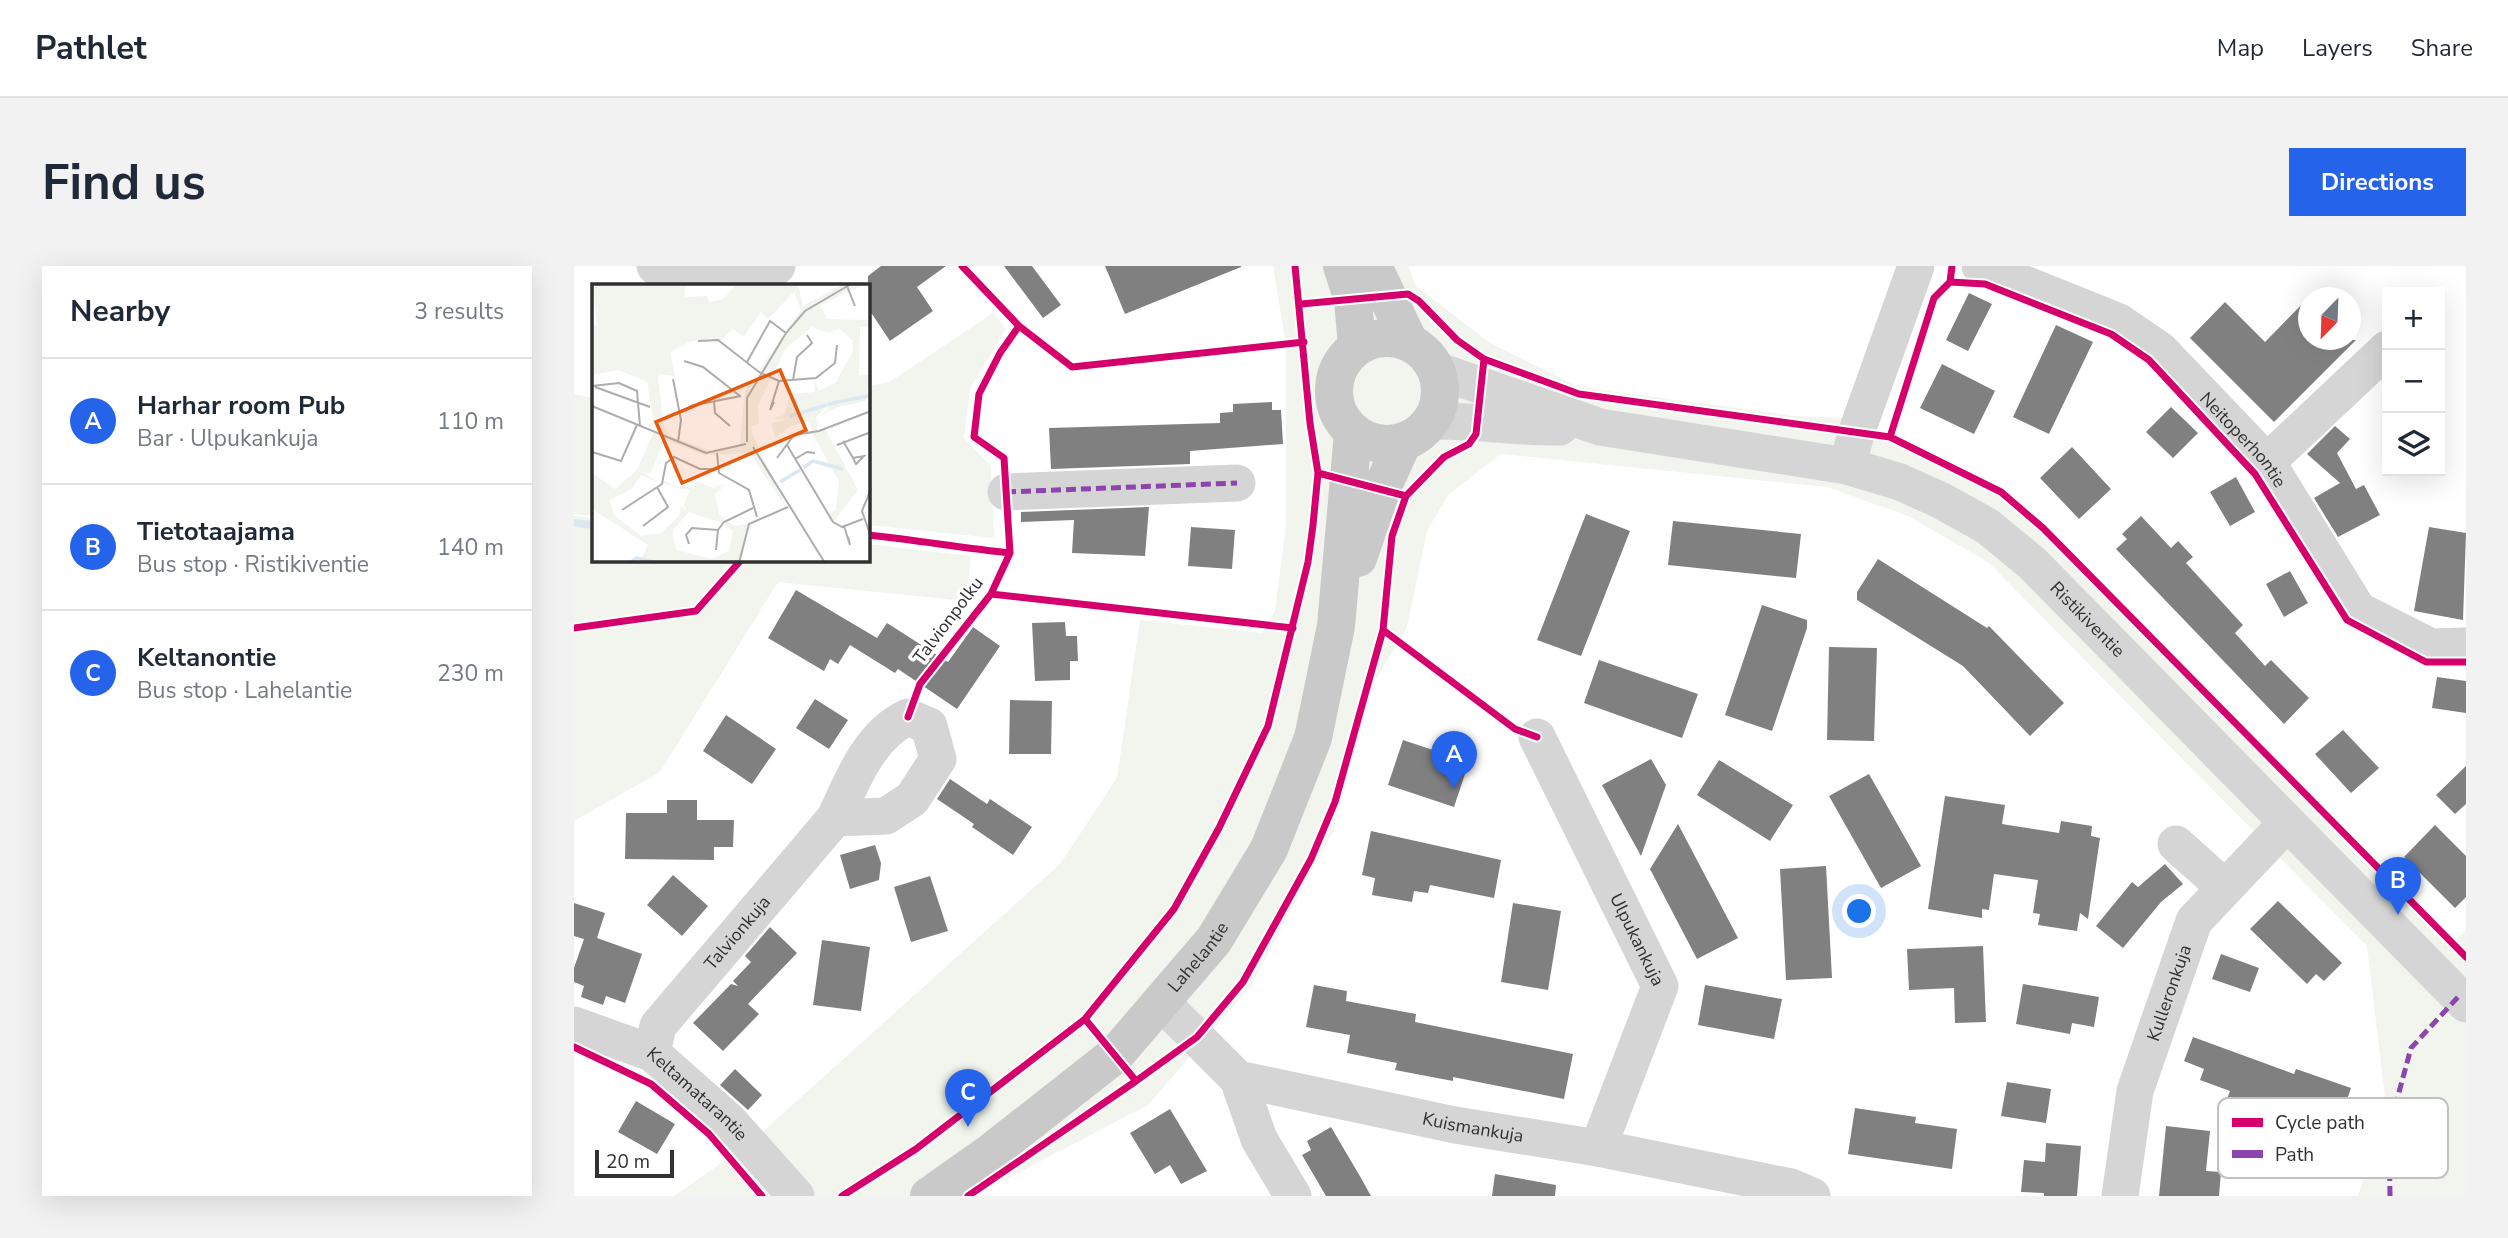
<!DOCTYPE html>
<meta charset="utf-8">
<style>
body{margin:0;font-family:"Nunito Sans",sans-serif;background:#f2f2f3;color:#1f2937}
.controls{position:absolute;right:21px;top:21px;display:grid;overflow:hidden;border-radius:0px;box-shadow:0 7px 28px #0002}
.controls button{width:63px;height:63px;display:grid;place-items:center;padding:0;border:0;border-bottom:2px solid #e0e1e3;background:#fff;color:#1f2937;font:35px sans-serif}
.compass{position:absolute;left:1724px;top:21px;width:63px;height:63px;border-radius:50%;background:#fff;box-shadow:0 7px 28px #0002;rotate:203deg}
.scale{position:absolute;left:21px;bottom:18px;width:79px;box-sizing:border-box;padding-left:7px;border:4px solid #313131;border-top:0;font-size:19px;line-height:24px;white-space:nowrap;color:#313131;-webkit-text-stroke:5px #fff;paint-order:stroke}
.you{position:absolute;left:1286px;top:646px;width:24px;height:24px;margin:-18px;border:5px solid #fff;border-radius:50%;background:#1a73e8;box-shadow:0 0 0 10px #1a73e833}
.badge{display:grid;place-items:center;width:46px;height:46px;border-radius:50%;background:#2563eb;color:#fff;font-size:23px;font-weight:700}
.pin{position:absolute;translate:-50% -58px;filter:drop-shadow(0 2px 4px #0008)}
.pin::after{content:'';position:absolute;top:37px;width:24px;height:21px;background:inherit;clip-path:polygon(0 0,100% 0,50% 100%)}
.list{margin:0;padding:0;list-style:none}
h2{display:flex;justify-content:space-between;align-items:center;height:91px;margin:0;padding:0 28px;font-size:30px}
h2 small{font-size:23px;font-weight:400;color:#747a83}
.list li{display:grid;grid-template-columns:46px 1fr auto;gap:21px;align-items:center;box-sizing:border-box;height:126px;padding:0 28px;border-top:2px solid #e0e1e3}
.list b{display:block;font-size:26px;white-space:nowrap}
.list p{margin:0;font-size:23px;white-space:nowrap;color:#747a83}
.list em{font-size:23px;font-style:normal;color:#747a83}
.icon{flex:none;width:38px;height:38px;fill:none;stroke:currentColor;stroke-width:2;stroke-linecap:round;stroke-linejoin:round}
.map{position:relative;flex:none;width:1892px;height:930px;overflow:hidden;border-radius:0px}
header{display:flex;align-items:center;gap:42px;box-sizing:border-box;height:98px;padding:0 35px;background:#fff;border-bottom:2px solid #e0e1e3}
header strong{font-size:33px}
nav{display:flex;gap:38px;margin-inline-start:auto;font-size:24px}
.intro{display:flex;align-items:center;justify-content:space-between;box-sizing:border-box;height:168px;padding:0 42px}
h1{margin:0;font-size:49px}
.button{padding:18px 32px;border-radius:0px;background:#2563eb;color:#fff;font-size:24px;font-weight:700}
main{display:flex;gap:42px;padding:0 42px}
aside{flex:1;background:#fff;border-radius:0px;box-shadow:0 7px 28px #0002}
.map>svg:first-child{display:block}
</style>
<header>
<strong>Pathlet</strong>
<nav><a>Map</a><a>Layers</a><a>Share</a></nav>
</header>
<div class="intro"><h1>Find us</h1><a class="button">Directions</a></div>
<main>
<aside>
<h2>Nearby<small>3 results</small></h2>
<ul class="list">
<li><span class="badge">A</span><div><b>Harhar room Pub</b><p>Bar · Ulpukankuja</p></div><em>110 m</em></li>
<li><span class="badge">B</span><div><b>Tietotaajama</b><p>Bus stop · Ristikiventie</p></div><em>140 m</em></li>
<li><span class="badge">C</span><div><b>Keltanontie</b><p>Bus stop · Lahelantie</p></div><em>230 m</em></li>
</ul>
</aside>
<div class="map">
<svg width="1892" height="930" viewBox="0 0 1892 930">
<rect width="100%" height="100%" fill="#fff"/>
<path fill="#f1f5ed" d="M699,0H834L842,20L916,77L1005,121L1222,150L1268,152L1459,247L1711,507L1882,674L1892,664V930H1784L1812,840L1793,680L1414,296L1334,250L1253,221L927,188L874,229L853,265L833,361L801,415L759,565L676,721L574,839L400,930H100L175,878L486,598L543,512L566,354L688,367L701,345L712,259V79Z
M419,47L432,63L396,122L390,172L417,200L420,272L294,259V121L317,115Z
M0,128L19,132V250L0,248Z
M0,250L19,252V294H294V278L397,290L392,335L204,316L86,506L0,555Z"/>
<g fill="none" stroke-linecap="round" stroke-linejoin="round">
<path stroke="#dbe8f2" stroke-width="8" d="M0,257L19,259"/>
</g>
<path fill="#808080" d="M307,0H372L343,21L359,45L316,75L294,42V10Z
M430,0H458L487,39L469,52Z
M531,0H667V1L551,48Z
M1395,27L1418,38L1394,85L1372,74Z
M1734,32V74H1782L1700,156L1616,72L1651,36L1691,76Z
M1482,59L1519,76L1475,168L1439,151Z
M1368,98L1421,125L1400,168L1346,142Z
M698,136V144H707L709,178L616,185V198L477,203L475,162L646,157V147L659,146V138Z
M1597,141L1624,167L1599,192L1572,166Z
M1761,160L1776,173L1763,187L1782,223L1790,219L1806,249L1764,271L1740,232L1766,217L1733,188Z
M1498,181L1537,223L1505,253L1466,212Z
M1662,211L1681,246L1656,260L1636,226Z
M575,241L571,290L498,287L500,254L447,256V246Z
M1012,248L1056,265L1007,390L963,374Z
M1567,250L1597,282L1604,275L1619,291L1612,297L1669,359L1661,367L1691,400L1697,394L1735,432L1710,458L1542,283L1553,273L1548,268Z
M1099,255L1227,268L1222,312L1094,299Z
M617,261L661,264L658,303L614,300Z
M1855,261L1892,267L1889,354L1840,345Z
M1304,293L1413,362L1415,360L1490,437L1456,470L1389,400L1283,334V326Z
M1716,305L1734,337L1710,351L1692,318Z
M222,324L303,372L313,357L374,396L399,361L426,380L383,443L324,403L321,407L276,379L264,398L256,393L250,405L194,372Z
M1188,339L1233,354V362L1198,465L1151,449Z
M491,356L492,370H503L504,395H496V414L461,415L458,357Z
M1255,381L1303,382L1300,475L1253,474Z
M1025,394L1124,428L1108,472L1010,437Z
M1863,411L1892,415V447L1858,442Z
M241,433L274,454L255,483L222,462Z
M436,434L478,435L477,488H435Z
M152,449L202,483L178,518L129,485Z
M1769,464L1805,502L1777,527L1741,488Z
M829,474L895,496L880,541L814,519Z
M1077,493L1092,519L1067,590L1028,519Z
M1145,494L1219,539L1196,575L1123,529Z
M1892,500V538L1881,548L1862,529Z
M1295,508L1347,600L1307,622L1255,530Z
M376,513L413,538L416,533L458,561L439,589L398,561L400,558L363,533Z
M1371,530L1431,539L1428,558L1440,560L1485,567L1487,555L1518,560L1517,570L1526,572L1514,653L1506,647L1503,665L1464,659L1466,648L1459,647L1464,614L1420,608L1415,644L1408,643V652L1354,643Z
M93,534H123V554H160L159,581H140V594L51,593L52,547H93Z
M1104,558L1164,672L1123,693L1076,603Z
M1861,559L1892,590V631L1881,642L1830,591Z
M797,565L927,594L920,632L856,619L854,627L840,625L838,636L798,629L801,612L788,609Z
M301,579L307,597L305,614L276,623L266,589Z
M1591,598L1609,618L1587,636L1549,682L1522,660L1558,616L1564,621Z
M1252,600L1258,712L1212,714L1206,603Z
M99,609L134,640L108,670L73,639Z
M356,610L374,665L337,676L320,621Z
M1704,635L1768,697L1750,715L1742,708L1733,718L1676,663Z
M0,637L31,647L23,672L68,688L51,737L32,730L29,739L7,731L10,720L0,716V702L10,673L0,670Z
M939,637L987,645L974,724L927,716Z
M196,661L223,687L174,738L185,748L149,785L119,757L157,718L164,720L159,715L177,696L171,690Z
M248,674L296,681L287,745L239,739Z
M1409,680L1412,756L1381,757L1380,722L1335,724L1333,683Z
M1647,688L1685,702L1676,726L1638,713Z
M1449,718L1525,731L1520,761L1498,757L1496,768L1442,758Z
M740,719L773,725L772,735L842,748L841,756L999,788L990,833L879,811V815L821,804L823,797L773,787L776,769L732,761Z
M1131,719L1208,733L1200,773L1124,759Z
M1619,771L1720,808L1722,803L1777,822L1761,869L1653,833L1656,825L1626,814L1630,803L1610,795Z
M161,803L188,829L174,844L146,819Z
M1433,816L1477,823L1472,857L1427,850Z
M62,835L101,858L83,888L44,866Z
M1281,842L1342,851L1341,857L1383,863L1378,903L1274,888Z
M596,843L633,905L607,918L596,899L581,908L556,867Z
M1592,860L1636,865L1632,905L1647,906L1645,930H1585Z
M757,861L787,912L797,930H752L728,889L737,884L733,875Z
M1472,877L1507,880L1503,930H1470V927L1447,926L1450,894L1471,896Z
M921,908L982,919L981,930H918Z"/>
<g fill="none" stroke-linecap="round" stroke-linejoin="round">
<g stroke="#d5d5d5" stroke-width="37">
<path d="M81,0C114,9 172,12 203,0"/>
<path id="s1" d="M1406,0L1545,56L1586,84L1693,196L1784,344L1857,381L1892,380"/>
<path id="s2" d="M862,104L1026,161L1273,200L1326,216L1366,234L1413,260L1458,297L1892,738"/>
<path d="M857,155C901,154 943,162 986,161"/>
<path d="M1693,196L1813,83"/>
<path d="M1273,200L1283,165L1342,0"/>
<path d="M432,226L663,217"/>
<path id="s3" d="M963,471L1086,720L1024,882"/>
<path d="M1602,578L1650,621"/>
<path id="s4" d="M589,738L664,813L881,859L1024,882L1217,921L1238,930"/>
<path id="s5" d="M0,759L78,787L155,855L222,930"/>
<path id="s6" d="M78,787L84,760L261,552L312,550L338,533L364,493L355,460L334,451C295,469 278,515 261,552"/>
<path d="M664,813L685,873L719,930"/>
<path id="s7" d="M1546,930L1561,825L1620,655L1712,558"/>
</g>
<g stroke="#c9c9c9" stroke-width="38">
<path d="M768,0L779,34L783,80"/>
<path d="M799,0L835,76"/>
<circle cx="813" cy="125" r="53"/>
<path d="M784,292L808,222L829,176"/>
<path id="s8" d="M355,930L416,887L542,788L640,674L695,583L739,472L762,360L779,167"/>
</g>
<path stroke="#8e44ad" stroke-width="5" stroke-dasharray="10 5" stroke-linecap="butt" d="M432,226L663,217
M1816,930L1815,863L1837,782L1884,731"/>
<defs>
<path id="cycleway" d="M388,0L445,60L498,101L730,76
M1376,16L1411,18L1537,68L1575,94L1681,208L1773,354L1852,396H1892
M727,38L834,28L845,35L883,74L910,93L1005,128L1316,171L1427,226L1469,262L1892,691
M1316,171L1360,32L1376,16L1378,0
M744,207L832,230L870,191L895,178L902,168L910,93
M294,269C342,274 389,282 436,287
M417,328L719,362
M0,362L122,345L167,294
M809,364L941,463L963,471
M334,451L346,418L417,328L436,287L430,192L400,171L405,128L426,87L445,60
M511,753L562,815L623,771L669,716L737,593L761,536L809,364L818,270L832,230
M0,781L77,818L135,868L188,930
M268,930L342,883L511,753L600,643L645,562L694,460L734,296L739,259L744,207L736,157L721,0
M394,930L562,815"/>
</defs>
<use href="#cycleway" stroke="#fff" stroke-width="11"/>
<use href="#cycleway" stroke="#d6006c" stroke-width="7"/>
</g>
<g text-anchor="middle" stroke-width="7" stroke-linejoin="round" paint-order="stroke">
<g font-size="18" fill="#313131" stroke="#fff">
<text dy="6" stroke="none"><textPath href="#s1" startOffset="322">Neitoperhontie</textPath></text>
<text transform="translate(374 354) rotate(-53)" y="6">Talvionpolku</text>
<text dy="6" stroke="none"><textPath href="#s2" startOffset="714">Ristikiventie</textPath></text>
<text dy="6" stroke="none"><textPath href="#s6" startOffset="150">Talvionkuja</textPath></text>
<text dy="6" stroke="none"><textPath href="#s3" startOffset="226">Ulpukankuja</textPath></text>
<text dy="6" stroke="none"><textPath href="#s8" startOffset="362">Lahelantie</textPath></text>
<text dy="6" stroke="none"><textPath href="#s7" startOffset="210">Kulleronkuja</textPath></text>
<text dy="6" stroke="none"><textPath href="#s5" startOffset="144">Keltamatarantie</textPath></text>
<text dy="6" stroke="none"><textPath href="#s4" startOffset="346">Kuismankuja</textPath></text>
</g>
</g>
<g transform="translate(18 18)">
<rect width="278" height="278" fill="#fff"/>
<path d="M0,0H93V13L115,12L117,18L130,16L145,0H206L211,22L251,0H274L228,21L235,35L278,36V42L268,43L267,91H278L274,117L246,123L226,133L228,146L225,134L235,126V122L224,133L226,146L220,147L219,138H212L197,143L184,154L179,140L194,135H179L192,131L199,110L223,108L222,95L227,107L244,98L261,67V57L247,44L237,49L220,43L194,64L166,121L167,139L159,142L160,149L195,225L158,169L112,171L72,155L59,189L50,188L68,199L49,191L40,205L17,216L22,231L49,252L69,249L87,232L89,222L95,227L92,221L98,206L89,204L92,206L71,199L72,197L88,204L90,201L101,204L103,197L121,204L134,198L123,207L136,199L123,210L127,230L133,235L129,239L97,228L81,246V255L85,266L119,275L137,267L141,247L132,241L135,237L142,242L156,240L148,278H48L56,261L0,225V189L23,205L45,186L63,145L55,98L27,86L0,91V42L5,41ZM202,8L209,26L153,107L148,160L120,167L78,152L72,142L66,95L68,90L83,92L78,68L97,58L121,54L128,57L141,45L152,53L169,28L176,35ZM233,145L266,206L242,237L237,230L244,225L247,198L220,149Z" fill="#f1f5ed" fill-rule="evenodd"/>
<path fill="none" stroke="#dbe8f2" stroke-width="3.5" d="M236,120L276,112M198,132L235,121M211,184L221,177L251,185M188,198L208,186M37,279L45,274L64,279"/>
<path fill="none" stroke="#adadad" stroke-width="2" d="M255,2L263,22M106,57L126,56L167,88L187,97L224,94L243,79L245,61M92,77L111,83L148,112M155,78L178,37L194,49M81,95L89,136L86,158M201,96L205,73L220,59L215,51M0,102L27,99L45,107L48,142M3,103L58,123M122,117L123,129L138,142M182,118L178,126L187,97M0,122L114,169L154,160M98,122L149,112M251,157L261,174L264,180L272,172L261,174M155,158V114L194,49L213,27L259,0M195,161L241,238L250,243L271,235M245,161L279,148M161,163L233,279M0,168L29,177L45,141M125,169L127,189L157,206L165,233M185,174L202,151L227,147L279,127M203,175L215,168L223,169M279,205L270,227L279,253M30,226L70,200L74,179L82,173L108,185H126M51,242L76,223L65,203M252,242L258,261L256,253M97,260L94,251L100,244L126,246M124,266L126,246L132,238L161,224M147,279L157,240L196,223"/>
<path fill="#e8590c" fill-opacity="0.15" stroke="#e8590c" stroke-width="3.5" d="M188,86L214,146L90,199L64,138Z"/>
<rect width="278" height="278" fill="none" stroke="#313131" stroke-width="3.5"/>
</g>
<rect x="1644" y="832" width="230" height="80" rx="10" fill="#fff" stroke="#c1c1c1" stroke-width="2"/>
<rect x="1658" y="852" width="31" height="9" fill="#d6006c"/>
<rect x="1658" y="884" width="31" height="8" fill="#8e44ad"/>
<g font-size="19" fill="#313131">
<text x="1701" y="863">Cycle path</text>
<text x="1701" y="895">Path</text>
</g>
</svg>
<div class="controls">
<button>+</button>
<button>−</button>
<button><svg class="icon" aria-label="layers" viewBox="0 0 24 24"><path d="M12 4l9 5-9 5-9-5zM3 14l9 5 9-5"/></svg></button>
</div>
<svg class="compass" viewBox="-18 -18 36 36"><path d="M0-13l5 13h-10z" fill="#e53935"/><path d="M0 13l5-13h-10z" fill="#747a83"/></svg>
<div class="scale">20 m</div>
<div class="you"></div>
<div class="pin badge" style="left:880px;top:523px">A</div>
<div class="pin badge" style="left:1824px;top:649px">B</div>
<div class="pin badge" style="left:394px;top:861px">C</div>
</div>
</main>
